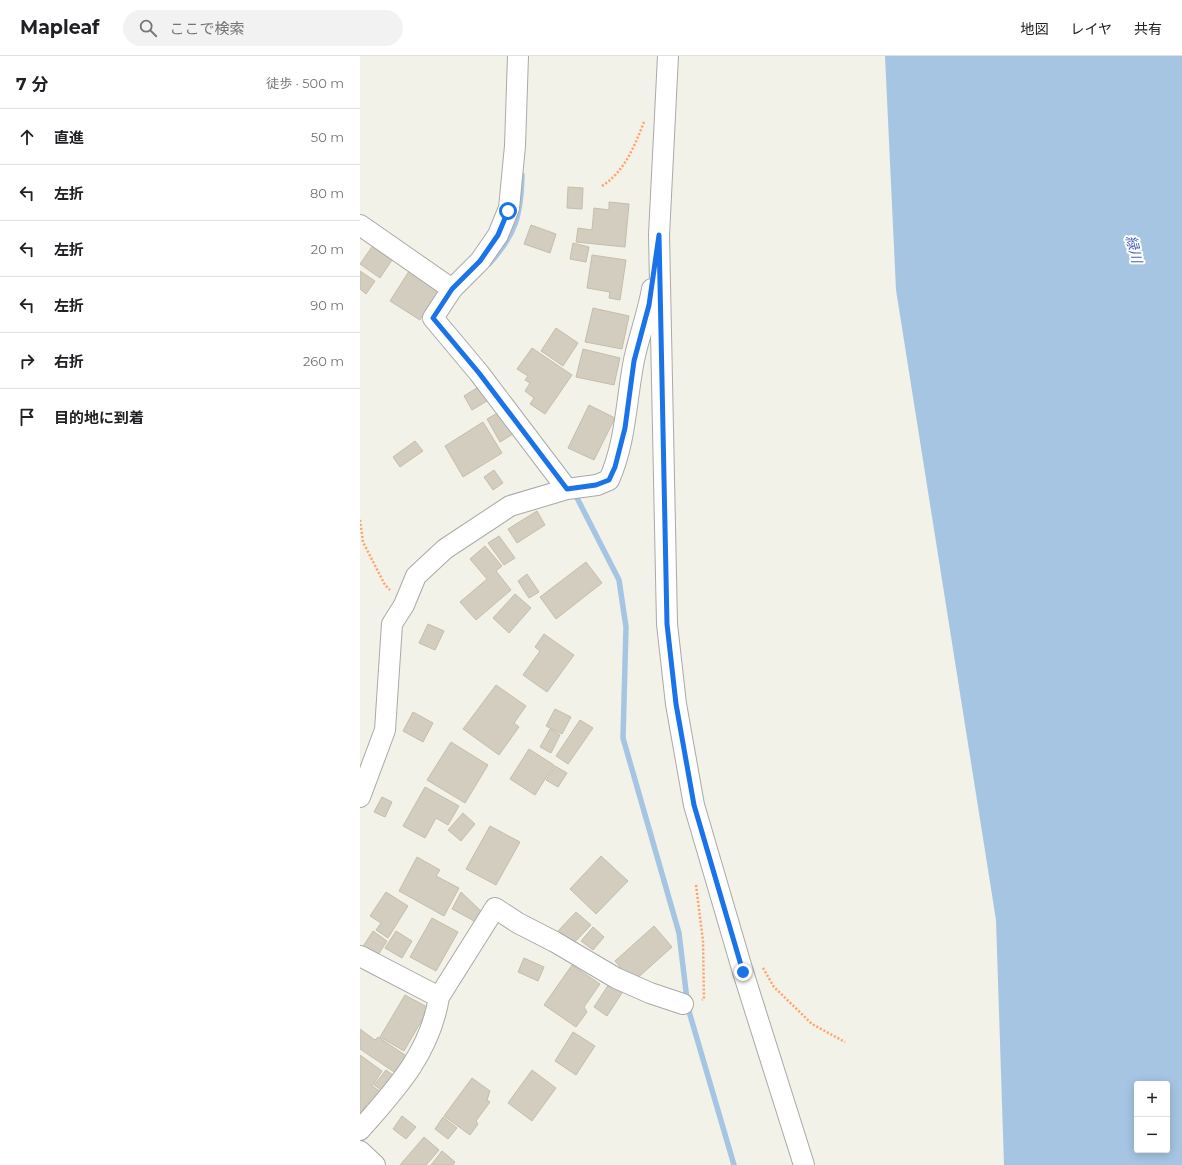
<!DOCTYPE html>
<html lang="ja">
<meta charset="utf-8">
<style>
body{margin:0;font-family:Montserrat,"Noto Sans JP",sans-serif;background:#f2f2f2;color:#202124}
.controls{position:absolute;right:12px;bottom:12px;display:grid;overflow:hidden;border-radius:4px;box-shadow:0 2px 10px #0003}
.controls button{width:36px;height:36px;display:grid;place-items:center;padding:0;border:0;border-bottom:1px solid #e0e0e0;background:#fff;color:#202124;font:20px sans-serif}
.stop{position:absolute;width:12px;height:12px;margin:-9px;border:3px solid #1a73e8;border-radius:50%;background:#fff}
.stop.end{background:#1a73e8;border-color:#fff;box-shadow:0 1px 4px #0008}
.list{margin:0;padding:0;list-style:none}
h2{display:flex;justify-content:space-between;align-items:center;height:52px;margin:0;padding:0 16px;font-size:17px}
h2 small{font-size:13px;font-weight:400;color:#757577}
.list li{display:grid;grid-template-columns:26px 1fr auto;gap:12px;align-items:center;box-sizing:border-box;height:56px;padding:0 16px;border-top:1px solid #e0e0e0}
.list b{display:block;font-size:15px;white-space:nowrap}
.list em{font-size:13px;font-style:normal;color:#757577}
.icon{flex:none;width:22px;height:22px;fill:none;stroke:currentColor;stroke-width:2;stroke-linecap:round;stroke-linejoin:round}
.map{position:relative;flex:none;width:822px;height:1109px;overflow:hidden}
header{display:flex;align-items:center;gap:24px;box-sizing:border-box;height:56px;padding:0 20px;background:#fff;border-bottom:1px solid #e0e0e0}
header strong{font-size:19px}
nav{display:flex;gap:22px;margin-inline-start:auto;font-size:14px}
.search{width:280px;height:36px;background:#f2f2f2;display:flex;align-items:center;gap:10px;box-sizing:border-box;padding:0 14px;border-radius:22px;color:#757577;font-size:15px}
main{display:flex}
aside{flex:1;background:#fff}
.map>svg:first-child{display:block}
</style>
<header>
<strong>Mapleaf</strong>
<div class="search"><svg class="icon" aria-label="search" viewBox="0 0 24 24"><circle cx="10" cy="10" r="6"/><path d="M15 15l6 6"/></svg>ここで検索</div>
<nav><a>地図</a><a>レイヤ</a><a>共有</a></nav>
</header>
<main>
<aside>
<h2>7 分<small>徒歩 · 500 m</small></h2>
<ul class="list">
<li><svg class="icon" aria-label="ahead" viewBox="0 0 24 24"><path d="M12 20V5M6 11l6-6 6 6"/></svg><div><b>直進</b></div><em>50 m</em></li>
<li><svg class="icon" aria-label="left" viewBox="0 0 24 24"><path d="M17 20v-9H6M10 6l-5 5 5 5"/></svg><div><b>左折</b></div><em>80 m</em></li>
<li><svg class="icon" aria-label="left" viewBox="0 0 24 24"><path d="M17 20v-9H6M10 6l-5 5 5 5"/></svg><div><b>左折</b></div><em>20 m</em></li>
<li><svg class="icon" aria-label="left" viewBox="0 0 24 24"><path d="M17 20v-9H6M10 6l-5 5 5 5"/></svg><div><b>左折</b></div><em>90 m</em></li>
<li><svg class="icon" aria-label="right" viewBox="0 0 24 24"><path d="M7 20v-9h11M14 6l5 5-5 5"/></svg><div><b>右折</b></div><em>260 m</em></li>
<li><svg class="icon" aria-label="arrive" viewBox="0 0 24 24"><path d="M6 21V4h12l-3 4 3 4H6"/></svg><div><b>目的地に到着</b></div></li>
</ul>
</aside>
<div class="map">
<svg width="822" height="1109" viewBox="0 0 822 1109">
<rect width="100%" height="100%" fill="#f2f2e8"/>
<path fill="#a6c5e3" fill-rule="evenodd" d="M525,0H822V1109H644L636,864L536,234ZM777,1028H807V1094H777Z"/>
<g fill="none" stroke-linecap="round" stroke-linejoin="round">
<path stroke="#a6c5e3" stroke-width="5.5" d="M129,208C156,178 161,159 162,119
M214,436L259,524L266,571L263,682L319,877L328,952L374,1109"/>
</g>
<path fill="#d3cdc0" stroke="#c6bda9" d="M208,131L223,132L222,153L207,152Z
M249,146L269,148L265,191L216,186L218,172L232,174L234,152L249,154Z
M171,169L196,178L190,197L164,188Z
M16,185L36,198L20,222L0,208Z
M213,187L229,191L226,206L210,203Z
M232,199L266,204L260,244L249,242L250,236L227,232Z
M51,212L81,231L60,264L30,245Z
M0,215L15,225L6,238L0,233Z
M233,252L269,260L262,293L225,286Z
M196,272L218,287L203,310L181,295Z
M172,292L212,319L185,358L170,348L174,342L165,335L170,327L165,324L168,320L157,313Z
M223,293L260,302L254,329L216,321Z
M123,328L132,342L112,354L104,340Z
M229,349L255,362L234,404L208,392Z
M139,356L153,378L140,386L127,363Z
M123,366L142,397L103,421L85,390Z
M55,385L63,395L40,411L33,401Z
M134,414L143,427L133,434L124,421Z
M177,455L185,469L157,487L148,473Z
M139,480L155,502L144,509L128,487Z
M125,490L142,510L136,515L151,534L116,564L100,546L127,523L110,503Z
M226,506L242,527L196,563L180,541Z
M167,518L179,536L169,542L158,525Z
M155,538L171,552L149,577L133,562Z
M68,568L84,575L75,594L59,587Z
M184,578L214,599L187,636L163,619L180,595L175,591Z
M136,629L166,650L154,667L159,671L139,699L103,673Z
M195,653L211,661L202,678L186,670Z
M53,656L73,667L63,686L43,675Z
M220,664L233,672L208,708L196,700Z
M190,673L200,679L191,697L180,691Z
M91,686L128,709L105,747L67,724Z
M169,693L194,709L175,739L150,723Z
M195,710L207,717L198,731L186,724Z
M65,731L99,750L88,769L76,762L65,782L43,770Z
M22,741L32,746L25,761L14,756Z
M103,757L115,768L101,785L88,774Z
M130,770L160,786L136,829L106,813Z
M241,800L268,825L236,858L210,833Z
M57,801L80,814L76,820L99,832L84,860L39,835Z
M26,836L48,850L28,882L16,874L21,867L10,860Z
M101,836L122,856L116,866L92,853Z
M216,856L231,869L212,889L198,875Z
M72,862L98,876L76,915L50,901Z
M294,870L312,891L273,926L255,905Z
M233,871L244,881L233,894L221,885Z
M13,875L27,885L16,902L2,892Z
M36,875L52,885L42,902L25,892Z
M164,902L184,911L178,925L158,916Z
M212,909L240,928L224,951L227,956L216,971L184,949Z
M249,928L262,937L247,960L234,951Z
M45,939L69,952L44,995L20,981Z
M0,973L15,984L18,981L51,1003L40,1020L0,993Z
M213,976L235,990L216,1019L195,1005Z
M0,999L22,1015L12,1030L24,1038L14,1052L8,1047L0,1058Z
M26,1014L37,1022L26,1037L14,1029Z
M172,1014L196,1032L172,1065L148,1047Z
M112,1022L130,1035L127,1044L130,1046L116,1065L118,1068L110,1079L84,1060Z
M42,1060L56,1071L46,1083L33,1073Z
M83,1061L97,1072L88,1083L75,1073Z
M64,1081L79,1094L66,1109H40Z
M82,1095L95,1106L93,1109H71Z"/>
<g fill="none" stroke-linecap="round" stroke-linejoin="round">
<defs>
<path id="minor" d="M308,0L299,179L307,568L316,648L334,749L383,916L444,1109
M0,169L92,233L73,262L119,317L207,433
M92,233L120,205L138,179L149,152L155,90L158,0
M0,741L25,674L32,568L44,549L56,520L85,493L150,450L207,433L237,429L249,424C266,386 266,345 274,304C279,280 288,257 292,233
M0,900L79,941C70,997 36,1033 0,1074
M79,941L135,852L158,867L195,886L256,922L290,937L323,948
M0,1095L15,1109"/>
</defs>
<use href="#minor" stroke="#a9a9a9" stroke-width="22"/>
<path stroke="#ffa16c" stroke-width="2.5" stroke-dasharray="2 2" stroke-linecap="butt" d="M242,130C265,115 274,91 284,66
M0,464L3,486L25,529L30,534
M336,829L343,885L344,943L342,944
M403,912L414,931L452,968L485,986"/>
<use href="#minor" stroke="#fff" stroke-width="20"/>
</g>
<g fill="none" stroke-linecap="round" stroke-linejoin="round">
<path stroke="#1a73e8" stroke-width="5" d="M148,155L138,179L120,205L92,233L73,262L119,317L207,433L236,429L249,424L255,411L265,372L274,305L289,249L299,179L307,568L316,648L334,749L383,916"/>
</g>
<g text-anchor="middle" stroke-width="4" stroke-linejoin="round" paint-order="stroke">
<g font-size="14" font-style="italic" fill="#4562ba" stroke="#fff">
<text transform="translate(774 193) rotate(76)" y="5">緑川</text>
</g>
</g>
</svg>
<div class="controls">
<button>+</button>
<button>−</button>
</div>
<div class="stop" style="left:148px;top:155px"></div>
<div class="stop end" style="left:383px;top:916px"></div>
</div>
</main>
